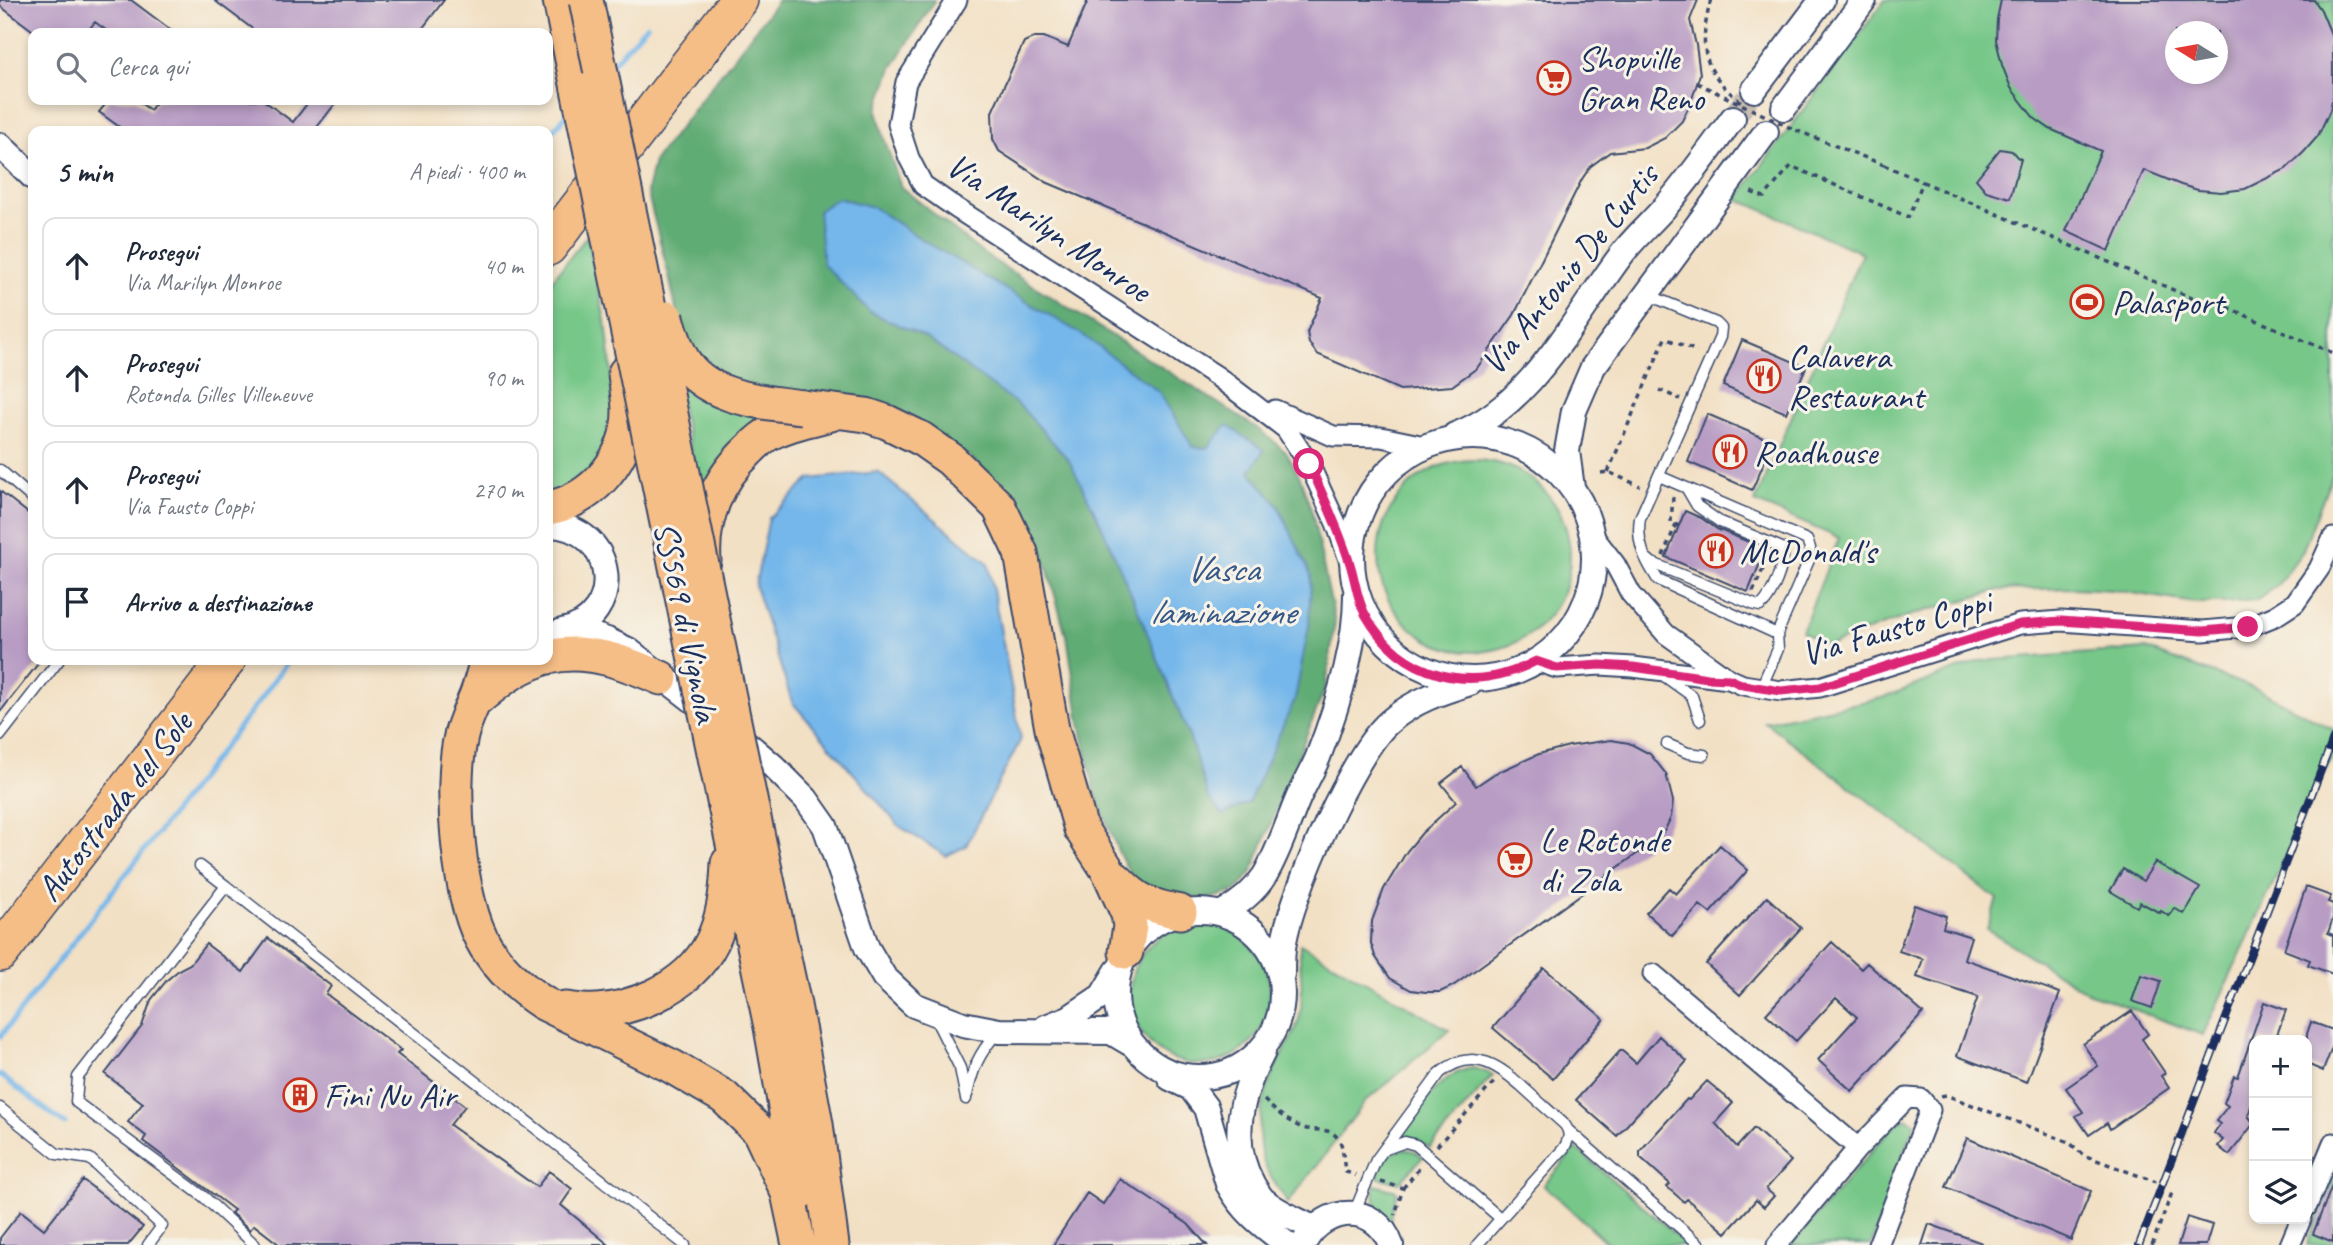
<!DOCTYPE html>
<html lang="it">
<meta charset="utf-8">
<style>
body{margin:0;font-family:Caveat,sans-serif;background:#f6f6f7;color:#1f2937}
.controls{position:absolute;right:21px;bottom:21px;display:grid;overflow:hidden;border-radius:14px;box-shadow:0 4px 10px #0003}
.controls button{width:63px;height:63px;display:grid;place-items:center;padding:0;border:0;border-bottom:2px solid #e0e1e3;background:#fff;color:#1f2937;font:35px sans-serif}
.compass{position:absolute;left:2165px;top:21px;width:63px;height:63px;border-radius:50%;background:#fff;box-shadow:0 4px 10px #0003;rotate:281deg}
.stop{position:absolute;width:21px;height:21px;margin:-16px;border:5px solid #db2777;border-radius:50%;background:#fff}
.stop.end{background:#db2777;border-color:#fff;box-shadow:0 2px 7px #0008}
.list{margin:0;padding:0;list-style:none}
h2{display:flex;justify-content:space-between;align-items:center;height:91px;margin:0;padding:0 28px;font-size:30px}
h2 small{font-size:23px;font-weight:400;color:#747a83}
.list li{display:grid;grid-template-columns:46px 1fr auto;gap:21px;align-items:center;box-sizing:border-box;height:98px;margin:0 14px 14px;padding:0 14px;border:2px solid #e0e1e3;border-radius:14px}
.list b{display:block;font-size:26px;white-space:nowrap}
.list p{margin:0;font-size:23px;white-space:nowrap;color:#747a83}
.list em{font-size:23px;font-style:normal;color:#747a83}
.icon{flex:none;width:38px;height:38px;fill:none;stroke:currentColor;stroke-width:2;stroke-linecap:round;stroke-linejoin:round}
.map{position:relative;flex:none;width:2333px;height:1245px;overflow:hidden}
.search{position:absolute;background:#fff;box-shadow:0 4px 10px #0003;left:28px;top:28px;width:525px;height:77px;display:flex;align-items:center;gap:18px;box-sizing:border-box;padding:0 24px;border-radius:14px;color:#747a83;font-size:26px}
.panel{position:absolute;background:#fff;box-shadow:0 4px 10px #0003;left:28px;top:126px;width:525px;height:539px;border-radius:14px}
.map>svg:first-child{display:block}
</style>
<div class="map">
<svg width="2333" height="1245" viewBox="0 0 2333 1245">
<rect width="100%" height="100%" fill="#f7f3e8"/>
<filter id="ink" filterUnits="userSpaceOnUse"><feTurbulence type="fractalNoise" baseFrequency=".0143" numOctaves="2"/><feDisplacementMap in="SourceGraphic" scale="14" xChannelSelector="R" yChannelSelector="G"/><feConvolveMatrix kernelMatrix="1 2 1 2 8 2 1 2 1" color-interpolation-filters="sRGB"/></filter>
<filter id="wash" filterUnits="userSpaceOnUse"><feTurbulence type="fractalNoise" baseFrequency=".00686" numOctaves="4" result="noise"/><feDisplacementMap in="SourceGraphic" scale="28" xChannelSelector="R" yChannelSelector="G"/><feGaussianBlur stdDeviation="1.57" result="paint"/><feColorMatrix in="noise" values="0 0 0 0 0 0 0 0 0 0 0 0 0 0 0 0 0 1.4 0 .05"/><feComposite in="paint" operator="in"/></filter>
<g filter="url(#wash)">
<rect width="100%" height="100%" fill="#f2e0c4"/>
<path fill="#77c789" stroke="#497b74" stroke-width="2" fill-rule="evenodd" d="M1885,0H2333V473L2302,552L2277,586L2257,600L2224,603H2194L2114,590L2074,588L1999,590L1908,616L1828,646L1802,631L1839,538L1755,502L1862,253L1737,199ZM2176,32H2218V74H2176Z
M588,235L607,331L615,404L608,450L582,484L548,501V285Z
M673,370L797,414L703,506Z
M1378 556a96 96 0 1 1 192 0a96 96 0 1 1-192 0Z
M2145,649L2257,689L2333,729V754L2203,1035L2087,992L1987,929L1997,899L1765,722L1882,698L1979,661Z
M1130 994a70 70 0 1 1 140 0a70 70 0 1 1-140 0Z
M1300,944L1449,1030L1366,1101L1288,1203C1281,1191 1270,1179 1265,1166C1253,1135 1262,1095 1276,1067C1283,1050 1294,1037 1299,1019C1305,994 1299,969 1300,944Z
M1474,1068L1493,1075L1430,1148L1412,1137H1401C1420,1110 1438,1072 1474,1068Z
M1906,1118L1915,1123L1871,1245H1791L1896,1123Z
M1576,1148L1687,1245H1609L1544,1185Z
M1405,1149L1414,1151L1423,1157L1399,1183L1377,1177C1383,1161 1387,1151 1405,1149Z
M2333,1173V1245H2307Z
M1375,1185L1397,1191L1388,1229C1378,1215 1372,1203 1375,1185Z"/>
<path fill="#61ac75" stroke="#3e6e6a" stroke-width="2" d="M778,0H935L892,68L877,110L884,138L901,187L982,253L1257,428L1286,452L1300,477L1312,512L1335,622L1326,686L1252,872L1236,891L1212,898L1187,899L1144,888L1129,872L1118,851L1095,792L1080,724L1068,642L1038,535L1009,493L970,457L872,401L828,393H783L715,377L693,356L678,318L669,276L647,191L654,161Z"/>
<path fill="#74b7ea" stroke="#4873a4" stroke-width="2" d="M838,198L873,207L921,239L1083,335L1159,392L1193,447L1208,448L1227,425L1264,450L1250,472L1278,505L1311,575L1309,626L1295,699L1249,802L1223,815L1208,797L1191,741L1133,598L1098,518L1069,460L1021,407L925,337L870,312L823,264L818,211Z
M878,472L988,563L1021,739L966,846L946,856L899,826L792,702L755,586L769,518L810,479Z"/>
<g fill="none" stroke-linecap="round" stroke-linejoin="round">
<path stroke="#74b7ea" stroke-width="5" d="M613,63L647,25
M548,136L571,110
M0,1037L254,708L289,660
M0,1075L65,1124"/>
</g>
<g id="blocks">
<path fill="#b89cc4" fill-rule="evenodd" d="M0,0H131L175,33H110L95,22L86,33H36L0,6Z
M214,0H444L419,33H258Z
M1088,0H1698L1690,20L1696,45L1700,74L1691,102L1682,121L1665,138L1645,148L1610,152L1591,166L1582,179L1514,315L1477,368L1452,386L1400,390L1317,354L1309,343L1307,332L1322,298L1046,182L999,151L993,139L992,112L1024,42L1035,37H1044L1068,47Z
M2001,0H2314L2321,10L2333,39V96L2330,110L2318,136L2304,152L2286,169L2245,189L2221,192L2198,190L2181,185L2144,170L2109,251L2066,231L2101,151L2050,129L2034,118L2011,88L2002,65L1996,40L1997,19ZM2175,32H2217V74H2175Z
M109,100H136L150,110L158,100H263L293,122L310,100H338L314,131H125L99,112Z
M2000,149L2012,151L2017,157L2021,159L2010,198L1986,191L1976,179Z
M1742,340L1806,367L1786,413L1723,386Z
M1707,414L1773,442L1752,490L1688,462Z
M0,491L33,517V660H41L0,712Z
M1685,511L1701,518L1717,529L1766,549L1748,592L1666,557Z
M1611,740L1629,743L1650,754L1666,774L1673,801L1671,817L1665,830L1652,843L1453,986L1440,992H1426L1411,990L1390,978L1375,956L1371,943L1372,921L1384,889L1407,851L1422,833L1456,802L1441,783L1462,767L1476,786L1494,774L1539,754L1569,746Z
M1720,845L1748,870L1710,913L1700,905L1672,936L1646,913L1669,888L1676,894Z
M2155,862L2200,888L2184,914L2174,908L2169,916L2161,911L2160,913L2140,902L2137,907L2110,891L2123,869L2143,881Z
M2306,887L2331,896L2328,902L2333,904V918L2328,933L2333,935V974L2308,965L2310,960L2284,950Z
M1767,897L1801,928L1740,995L1706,964Z
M1914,905L1946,916L1943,928L1971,937L1964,959L2060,993L2027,1082L1957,1056L1978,997L1917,977L1923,959L1899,951Z
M268,938L331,986L326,994L401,1050L397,1054L465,1106L450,1125L537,1187L549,1171L572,1189L561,1205L609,1245H280L254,1225L250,1230L231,1213L234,1210L143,1141L146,1136L128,1122L143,1103L105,1074L142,1026L151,1000L167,980L180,969L190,964L206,944L243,972Z
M1832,942L1861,969L1867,963L1923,1013L1852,1091L1818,1060L1857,1017L1836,998L1796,1041L1766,1014Z
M1544,968L1604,1019L1553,1079L1493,1028Z
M2141,975L2161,981L2152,1008L2132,1001Z
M2264,1002L2286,1010L2275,1040H2254V1097L2248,1116L2254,1123L2229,1155L2218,1146L2223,1140L2214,1133L2220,1124L2216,1121L2228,1106L2224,1103L2234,1076L2238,1077Z
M2132,1011L2148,1034L2142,1039L2165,1073L2161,1076L2169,1088L2110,1129L2107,1123L2089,1135L2076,1116L2083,1112L2066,1088L2098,1066L2083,1044Z
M2311,1022L2333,1030V1045L2323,1071L2307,1064V1034Z
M1659,1036L1687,1061L1664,1087L1662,1086L1617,1136L1576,1100L1621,1050L1636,1063Z
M1707,1081L1733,1103L1715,1123L1737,1147L1754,1128L1791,1161L1766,1189L1774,1196L1764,1207L1756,1200L1726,1233L1687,1199L1684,1202L1667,1187L1670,1184L1640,1157V1151L1687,1099L1689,1100Z
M1967,1138L2091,1191L2071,1240L1946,1187Z
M1120,1179L1188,1224L1207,1245H1053L1087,1193L1103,1204Z
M83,1180L143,1227L128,1245H0V1238L21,1211L44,1229Z
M2332,1186H2333V1242L2313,1234Z
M2187,1217L2212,1225L2206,1245H2178Z
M1929,1224L1982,1243V1245H1922Z"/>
</g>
</g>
<g filter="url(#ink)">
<use href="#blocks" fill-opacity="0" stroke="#3b4a6d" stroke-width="2"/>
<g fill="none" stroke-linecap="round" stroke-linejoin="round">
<path stroke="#c7bdb0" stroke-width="24" stroke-dasharray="24 12" stroke-linecap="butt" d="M1733,118L1754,90"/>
<defs>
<path id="service" d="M1646,294L1716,323L1721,328L1720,337L1640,518C1636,543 1645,560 1658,580L1777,634
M0,470L33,499
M1659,476L1807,540L1810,548L1809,560L1777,634L1778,649L1761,688
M1645,557L1652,563L1755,605L1760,606C1771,600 1787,560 1782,548L1720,522L1697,506L1687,489
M1664,676L1692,696L1700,720
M0,736L59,660
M1667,744L1688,753L1704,755
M200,866L226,886L78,1077L76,1102L204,1197L255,1245
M226,886L685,1245
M935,1018L960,1068L966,1099
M967,1095C973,1068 978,1055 996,1034
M0,1108L57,1154L90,1159L162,1226L148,1245
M1569,1131L1700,1245
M1386,1149L1405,1142L1416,1145L1500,1218
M1354,1213L1376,1160L1440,1073C1474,1045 1501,1067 1527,1091C1540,1103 1553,1114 1565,1125C1571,1134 1569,1139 1564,1148L1477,1245"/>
<path id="minor" d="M957,0L906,82L898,124L909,158L923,185L956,208L1218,377L1286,429L1309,464L1336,523L1352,568
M1275,410L1333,436L1381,437L1425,446
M1591,533L1615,564L1631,594L1666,634L1729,679L1743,685L1781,691L1820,687L2020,624L2061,621L2203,631L2248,627L2275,616L2295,603L2319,569L2333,538
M1536,661L1557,668L1600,665L1633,667L1729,679
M1653,974L1858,1148
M2307,1206L2333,1143
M1777,1245L1858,1148L1907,1098L1921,1099L1930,1110L1878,1245
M2290,1245L2301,1219"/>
<path id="tertiary" d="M1754,90L1822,0
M1784,108L1864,0
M0,145L33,177
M1455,435C1531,407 1575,316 1622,254C1635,237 1651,223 1665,207C1689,179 1711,148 1733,118
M1352 558a121 121 0 1 1 242 0a121 121 0 1 1-242 0Z
M1572,488L1567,451L1574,411L1593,367L1766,132
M548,525C618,526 626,619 562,631
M555,633H586L607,640L628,650L725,725L773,766L806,799L825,826L867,948L884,977L914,1005L963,1024L999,1031L1111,1032L1133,1045
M1116 994a83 83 0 1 1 166 0a83 83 0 1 1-166 0Z
M1222,913C1239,904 1254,892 1265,875C1279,851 1287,825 1297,801C1303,786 1312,772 1318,757C1337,708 1356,647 1356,595
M1282,974C1282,963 1282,952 1284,942C1292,893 1353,753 1389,722C1413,701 1440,692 1470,683
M1046,1027L1069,1018L1102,996L1117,971
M1263,1052C1241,1094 1228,1141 1253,1185C1257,1191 1260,1198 1266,1202C1279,1213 1298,1220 1313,1228
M1170,1078L1191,1088L1206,1108L1228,1184C1244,1213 1263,1226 1288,1245
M1305,1241C1325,1206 1376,1202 1391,1245"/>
<path id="trunk" d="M560,0L578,89
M803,407L866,415L887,422L920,438L950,459L999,507L1021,553L1052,729L1081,829L1109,872L1128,914L1130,926L1126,952
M548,508C594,500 629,457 629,411C629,399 626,385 625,373
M704,561C701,518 718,479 749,450C755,444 762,437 770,433C789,423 811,419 831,414
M548,657C586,647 626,663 661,678
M487,660C483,673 480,688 474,701C469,713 464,723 461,736C449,787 458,903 486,947C501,970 520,988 543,1003L671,1066L724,1097L759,1131L788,1193L799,1245
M474,702C494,685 514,668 539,660
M725,806L771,1027L800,1192
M752,809L794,1005L816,1124L832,1245
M1116,879C1138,902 1149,906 1180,912
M565,1009C575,1010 586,1012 597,1011C617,1010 636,1004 654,996C712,968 726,924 728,863"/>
<path id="motorway" d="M548,247L739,0
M0,953L227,660"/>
</defs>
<use href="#service" stroke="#3b4a6d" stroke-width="13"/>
<use href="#minor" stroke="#3b4a6d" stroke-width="23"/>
<use href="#tertiary" stroke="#3b4a6d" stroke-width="28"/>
<use href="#trunk" stroke="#3b4a6d" stroke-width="37"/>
<use href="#motorway" stroke="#3b4a6d" stroke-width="40"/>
<path stroke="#3b4a6d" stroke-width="3.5" stroke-dasharray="5 5" stroke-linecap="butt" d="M1884,165L1923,182
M1751,192L1764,197L1791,166L1908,217L1923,182L2199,301L2217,303L2333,353
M1659,390L1680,399
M1608,472L1665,338L1697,351
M1601,473L1608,472L1640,486
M1673,497L1671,522L1679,526
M1663,556L1676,524
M1753,592L1763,569
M1276,1038L1278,1023
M1941,1096L1946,1095L2069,1142L2083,1155L2156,1182
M1264,1100C1275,1111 1286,1120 1300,1127C1314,1133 1330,1125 1339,1140C1345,1149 1342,1162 1346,1172L1356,1175
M1437,1146L1495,1081
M1381,1182L1403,1188L1395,1215
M1403,1188L1422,1165
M2152,1245L2173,1190"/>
<use href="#service" stroke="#fff" stroke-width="10"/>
<use href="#minor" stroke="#fff" stroke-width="19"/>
<use href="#tertiary" stroke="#fff" stroke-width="24"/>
<use href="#trunk" stroke="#f6be87" stroke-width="33"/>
<use href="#motorway" stroke="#f6be87" stroke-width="37"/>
<defs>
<path id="rail" d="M2139,1245L2333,739"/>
</defs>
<use href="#rail" stroke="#1b2f5e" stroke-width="8"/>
<use href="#rail" stroke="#f7f3e8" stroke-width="5" stroke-dasharray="16" stroke-linecap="butt"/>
<defs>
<path id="trunk-bridge" d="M586,0L752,809
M578,89L725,806
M667,318C671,331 675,346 682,358C705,399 762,402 803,407"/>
</defs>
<use href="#trunk-bridge" stroke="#3b4a6d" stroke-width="37" stroke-linecap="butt"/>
<path stroke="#3b4a6d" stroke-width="3.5" stroke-dasharray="5 5" stroke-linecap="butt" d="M1711,0C1697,50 1704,74 1745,105
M1697,83L1793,129L1884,165"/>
<use href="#trunk-bridge" stroke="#f6be87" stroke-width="33"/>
</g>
</g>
<g fill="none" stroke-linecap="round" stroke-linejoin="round" filter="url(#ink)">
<path stroke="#db2777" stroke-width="9" d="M1309,464C1323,495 1337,525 1348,558C1355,576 1356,597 1365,614C1402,679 1472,695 1536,661L1557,668L1600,665L1633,667L1708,678L1729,679L1743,685L1781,691L1820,687L2020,624L2061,621L2203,631L2248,627"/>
</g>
<defs>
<symbol id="supermarket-ring" viewBox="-11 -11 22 22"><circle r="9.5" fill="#f7f3e8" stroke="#c8321e" stroke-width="1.5"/><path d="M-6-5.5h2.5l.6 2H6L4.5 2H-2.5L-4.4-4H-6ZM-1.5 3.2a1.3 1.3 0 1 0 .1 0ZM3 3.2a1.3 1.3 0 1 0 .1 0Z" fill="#c8321e"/></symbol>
<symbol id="stadium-ring" viewBox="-11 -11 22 22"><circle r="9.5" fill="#f7f3e8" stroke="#c8321e" stroke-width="1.5"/><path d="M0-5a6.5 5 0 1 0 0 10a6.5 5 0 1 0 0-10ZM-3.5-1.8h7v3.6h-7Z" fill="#c8321e"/></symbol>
<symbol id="restaurant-ring" viewBox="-11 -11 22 22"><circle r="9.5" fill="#f7f3e8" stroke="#c8321e" stroke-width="1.5"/><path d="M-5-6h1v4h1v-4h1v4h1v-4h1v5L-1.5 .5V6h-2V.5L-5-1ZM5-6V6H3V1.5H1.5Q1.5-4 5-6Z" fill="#c8321e"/></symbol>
<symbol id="building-ring" viewBox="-11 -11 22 22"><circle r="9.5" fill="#f7f3e8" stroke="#c8321e" stroke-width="1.5"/><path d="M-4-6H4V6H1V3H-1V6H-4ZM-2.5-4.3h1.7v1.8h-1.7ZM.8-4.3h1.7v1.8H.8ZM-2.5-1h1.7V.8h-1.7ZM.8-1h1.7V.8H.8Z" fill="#c8321e"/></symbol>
</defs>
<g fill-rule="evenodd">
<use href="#supermarket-ring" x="1535" y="59" width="38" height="38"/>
<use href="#stadium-ring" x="2068" y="283" width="38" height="38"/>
<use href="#restaurant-ring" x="1745" y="357" width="38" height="38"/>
<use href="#restaurant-ring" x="1711" y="433" width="38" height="38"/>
<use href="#restaurant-ring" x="1697" y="532" width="38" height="38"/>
<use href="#supermarket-ring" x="1496" y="841" width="38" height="38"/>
<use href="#building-ring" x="281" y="1076" width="38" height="38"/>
</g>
<g text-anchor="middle" stroke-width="6" stroke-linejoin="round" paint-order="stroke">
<g font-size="35" fill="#1b2f5e" stroke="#f7f3e8" text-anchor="start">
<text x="1578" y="70">Shopville<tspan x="1578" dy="40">Gran Reno</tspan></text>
<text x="2112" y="314">Palasport</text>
<text x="1788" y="368">Calavera<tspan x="1788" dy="40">Restaurant</tspan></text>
<text x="1754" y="464">Roadhouse</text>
<text x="1740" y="563">McDonald's</text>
<text x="1540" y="852">Le Rotonde<tspan x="1540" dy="40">di Zola</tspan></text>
<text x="324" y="1107">Fini Nu Air</text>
</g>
<g font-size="35" fill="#1b2f5e" stroke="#f7f3e8">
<text transform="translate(1049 227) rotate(34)" y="12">Via Marilyn Monroe</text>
<text transform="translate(1569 269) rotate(-51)" y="12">Via Antonio De Curtis</text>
<text transform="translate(687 622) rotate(78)" y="12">SS569 di Vignola</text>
<text transform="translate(1896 627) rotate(-16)" y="12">Via Fausto Coppi</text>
<text transform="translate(114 806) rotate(-52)" y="12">Autostrada del Sole</text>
</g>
<g font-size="37" font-style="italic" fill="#365888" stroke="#f7f3e8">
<text x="1222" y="581">Vasca<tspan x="1222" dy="43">laminazione</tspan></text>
</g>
</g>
</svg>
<div class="controls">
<button>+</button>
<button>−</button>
<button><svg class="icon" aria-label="layers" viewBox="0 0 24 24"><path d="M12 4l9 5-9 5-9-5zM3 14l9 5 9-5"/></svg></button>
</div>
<svg class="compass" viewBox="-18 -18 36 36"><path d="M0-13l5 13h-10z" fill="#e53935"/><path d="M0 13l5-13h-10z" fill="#747a83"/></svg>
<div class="stop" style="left:1309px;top:464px"></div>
<div class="stop end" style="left:2248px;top:627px"></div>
<div class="search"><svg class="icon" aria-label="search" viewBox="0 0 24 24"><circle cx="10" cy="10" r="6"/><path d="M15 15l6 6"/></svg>Cerca qui</div>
<section class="panel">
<h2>5 min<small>A piedi · 400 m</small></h2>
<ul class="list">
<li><svg class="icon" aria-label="ahead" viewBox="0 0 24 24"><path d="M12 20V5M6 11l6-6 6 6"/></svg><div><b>Prosegui</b><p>Via Marilyn Monroe</p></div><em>40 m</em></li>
<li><svg class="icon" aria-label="ahead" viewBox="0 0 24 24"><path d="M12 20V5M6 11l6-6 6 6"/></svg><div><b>Prosegui</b><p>Rotonda Gilles Villeneuve</p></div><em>90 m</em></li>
<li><svg class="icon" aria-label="ahead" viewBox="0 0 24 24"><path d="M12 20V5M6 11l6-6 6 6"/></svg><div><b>Prosegui</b><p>Via Fausto Coppi</p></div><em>270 m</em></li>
<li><svg class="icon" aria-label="arrive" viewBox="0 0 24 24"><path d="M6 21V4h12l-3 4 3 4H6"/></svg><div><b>Arrivo a destinazione</b></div></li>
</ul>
</section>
</div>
